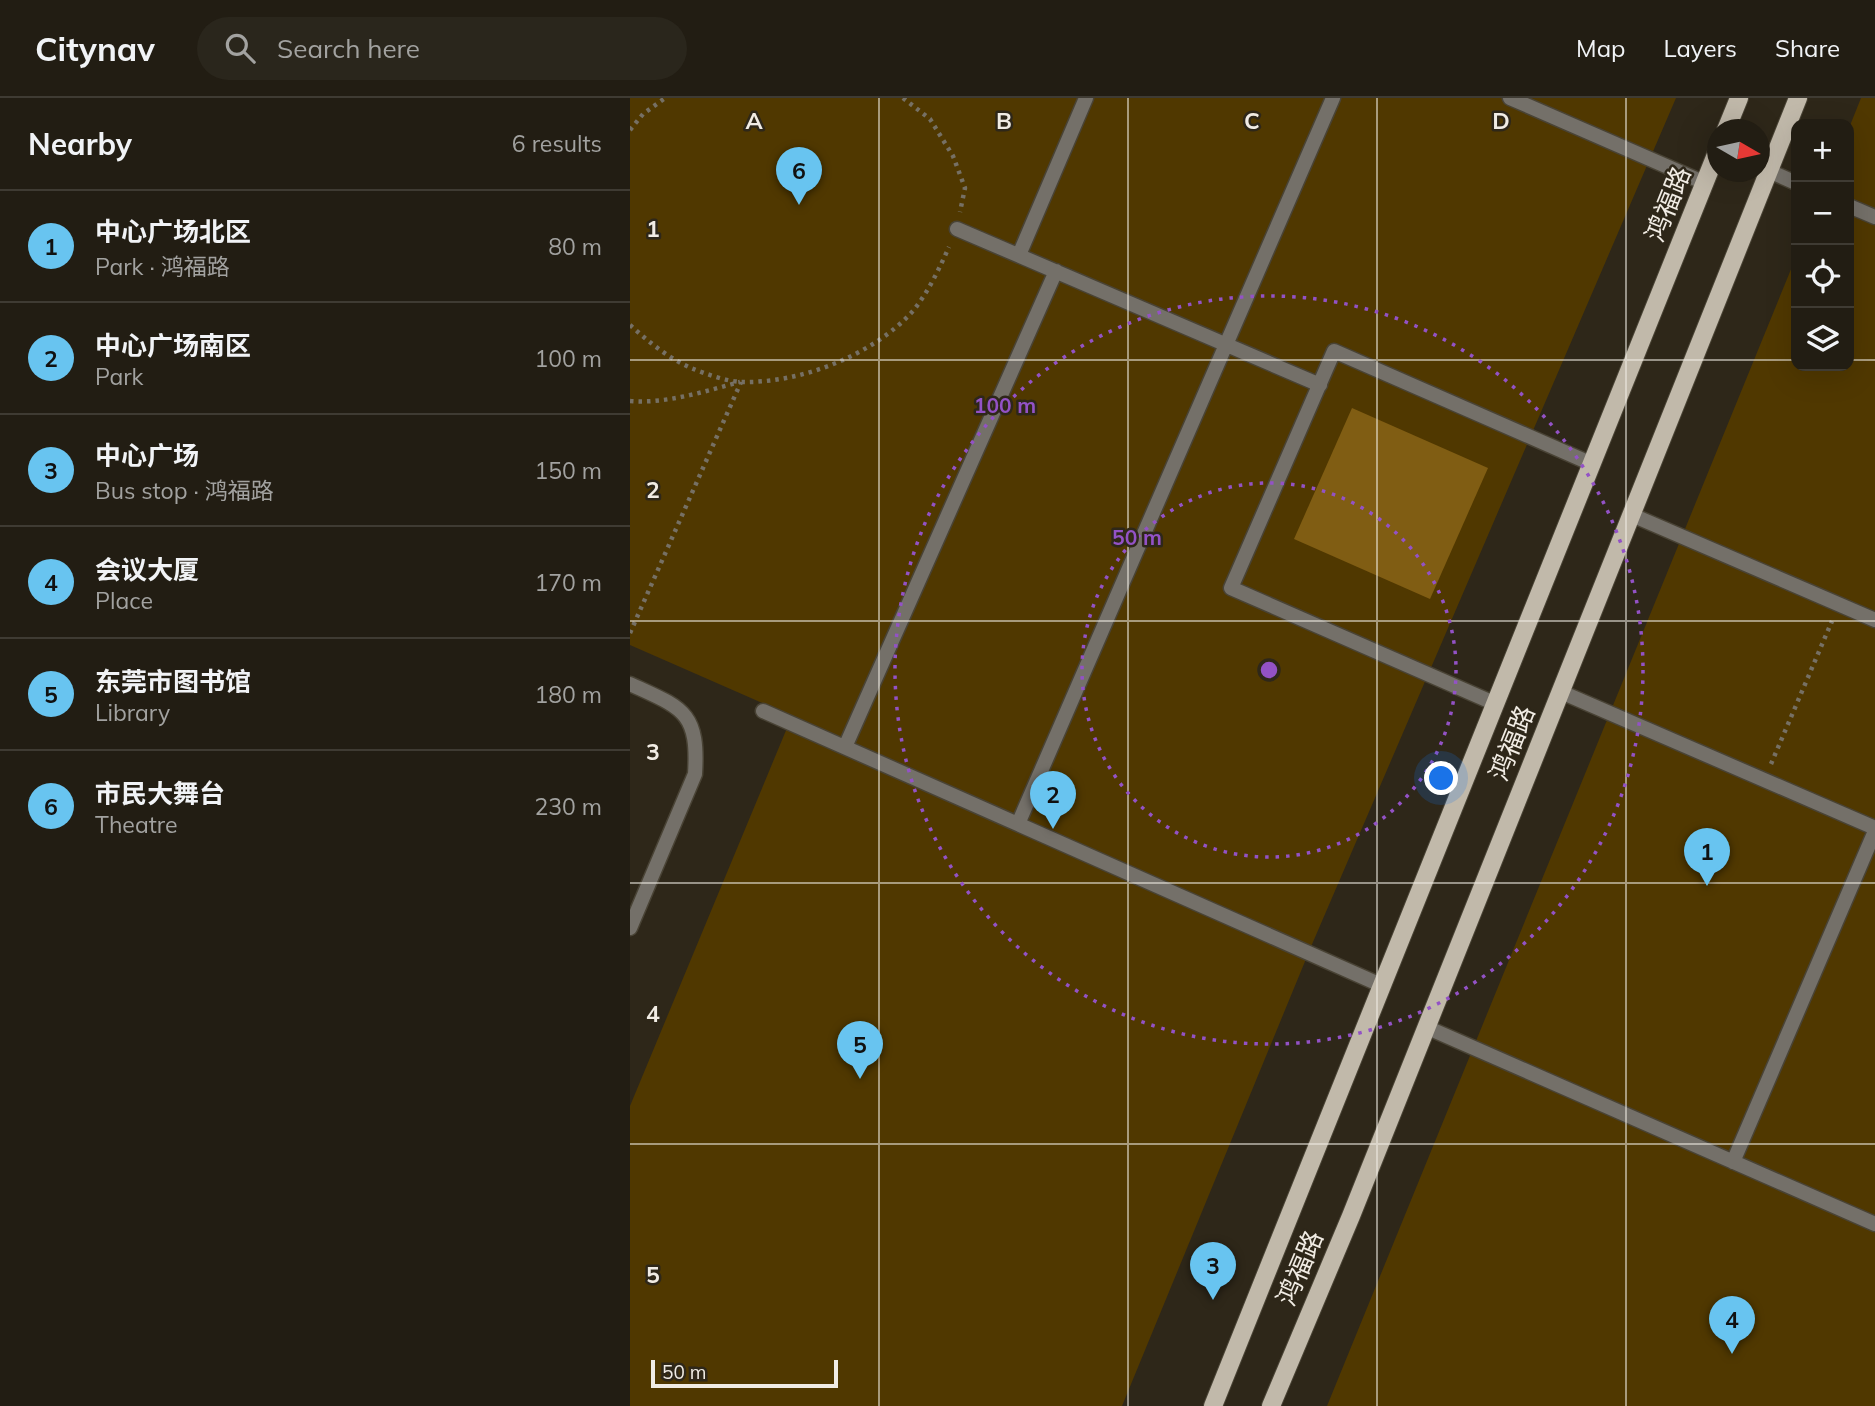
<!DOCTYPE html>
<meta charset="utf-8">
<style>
body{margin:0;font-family:Mulish,"Noto Sans SC",sans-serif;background:#2a261c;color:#f1f3f6}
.controls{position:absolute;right:21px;top:21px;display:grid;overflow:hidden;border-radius:14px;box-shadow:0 7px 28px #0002}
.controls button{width:63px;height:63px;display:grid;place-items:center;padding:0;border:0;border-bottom:2px solid #3f3b33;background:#221d13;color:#f1f3f6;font:35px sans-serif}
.compass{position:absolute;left:1077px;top:21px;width:63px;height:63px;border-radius:50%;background:#221d13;box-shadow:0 7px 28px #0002;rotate:99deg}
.scale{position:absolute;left:21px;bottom:18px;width:187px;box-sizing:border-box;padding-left:7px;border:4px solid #f1ece4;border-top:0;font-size:19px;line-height:24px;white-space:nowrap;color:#f1ece4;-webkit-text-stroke:5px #2e2719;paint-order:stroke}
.you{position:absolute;left:812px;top:681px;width:24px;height:24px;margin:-18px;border:5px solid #fff;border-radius:50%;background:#1a73e8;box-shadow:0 0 0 10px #1a73e833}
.badge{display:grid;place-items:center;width:46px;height:46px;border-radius:50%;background:#68c4f0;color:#111;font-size:23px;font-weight:700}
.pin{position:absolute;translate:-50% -58px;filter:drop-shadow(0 2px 4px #0008)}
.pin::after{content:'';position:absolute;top:37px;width:24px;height:21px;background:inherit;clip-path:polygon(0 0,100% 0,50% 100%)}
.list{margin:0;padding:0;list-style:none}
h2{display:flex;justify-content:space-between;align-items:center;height:91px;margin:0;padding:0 28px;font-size:30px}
h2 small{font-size:23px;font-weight:400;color:#a2a2a0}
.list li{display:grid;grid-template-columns:46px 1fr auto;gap:21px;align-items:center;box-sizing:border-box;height:112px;padding:0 28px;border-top:2px solid #3f3b33}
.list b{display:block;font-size:26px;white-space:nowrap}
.list p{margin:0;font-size:23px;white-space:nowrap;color:#a2a2a0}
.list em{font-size:23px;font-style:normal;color:#a2a2a0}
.icon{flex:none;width:38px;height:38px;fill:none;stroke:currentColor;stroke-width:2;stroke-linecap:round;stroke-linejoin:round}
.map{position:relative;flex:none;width:1245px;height:1308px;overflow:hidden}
header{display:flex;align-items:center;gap:42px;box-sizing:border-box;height:98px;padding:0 35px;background:#221d13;border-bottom:2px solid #3f3b33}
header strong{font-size:33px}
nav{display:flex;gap:38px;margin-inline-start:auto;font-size:24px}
.search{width:490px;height:63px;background:#2a261c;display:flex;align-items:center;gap:18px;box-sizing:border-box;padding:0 24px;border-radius:38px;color:#a2a2a0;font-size:26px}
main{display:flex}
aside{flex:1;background:#221d13}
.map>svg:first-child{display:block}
</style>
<header>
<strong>Citynav</strong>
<div class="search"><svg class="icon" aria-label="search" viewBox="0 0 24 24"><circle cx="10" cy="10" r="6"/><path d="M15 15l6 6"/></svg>Search here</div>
<nav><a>Map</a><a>Layers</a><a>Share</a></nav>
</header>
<main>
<aside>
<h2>Nearby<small>6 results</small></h2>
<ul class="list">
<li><span class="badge">1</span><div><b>中心广场北区</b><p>Park · 鸿福路</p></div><em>80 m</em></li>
<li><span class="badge">2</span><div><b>中心广场南区</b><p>Park</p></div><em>100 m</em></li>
<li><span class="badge">3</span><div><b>中心广场</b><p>Bus stop · 鸿福路</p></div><em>150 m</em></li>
<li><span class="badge">4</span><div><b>会议大厦</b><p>Place</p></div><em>170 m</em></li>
<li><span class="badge">5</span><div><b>东莞市图书馆</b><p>Library</p></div><em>180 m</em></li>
<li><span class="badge">6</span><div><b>市民大舞台</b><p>Theatre</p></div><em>230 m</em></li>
</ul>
</aside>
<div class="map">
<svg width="1245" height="1308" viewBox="0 0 1245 1308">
<rect width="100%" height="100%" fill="#2e2719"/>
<path fill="#503800" d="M0,0H1046L683,844L492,1308H0V1008L162,618L0,547Z
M1231,0H1245V1308H697L1166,159V268H1219V30Z"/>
<path fill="#805d13" d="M722,310L858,370L800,501L664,441Z"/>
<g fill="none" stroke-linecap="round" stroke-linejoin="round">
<defs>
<path id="street" d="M880,0L1075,85
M1139,73L1166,85
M1219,108L1245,119
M327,131L690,287
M389,157L456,0
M1002,417L1245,522
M0,586C52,610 69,613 65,676L0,830
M931,594L1245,730
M866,606L601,490L704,253L962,366
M133,613L753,888
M215,649L426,173
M388,726L703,0
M796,929L1245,1126
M1103,1064L1245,733"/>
<path id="primary" d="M1096,32L1109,0
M583,1308L1087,54
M641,1308L721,1118L1168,0"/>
</defs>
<use href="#street" stroke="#494335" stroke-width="17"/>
<use href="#primary" stroke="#494335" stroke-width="20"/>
<path stroke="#767064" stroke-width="4.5" stroke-dasharray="3.5 5" stroke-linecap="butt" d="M273,0L300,21L323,58L335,90L330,114
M0,32L13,16L35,0
M0,227C19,244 38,260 61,270C76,276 98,284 113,284C171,285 243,257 282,214C298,195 309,171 319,149
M0,303C37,306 75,293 110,284
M0,535L111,284
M1141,666L1202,523"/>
<use href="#street" stroke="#747069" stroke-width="14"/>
<use href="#primary" stroke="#c1b9aa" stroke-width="18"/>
</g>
<path fill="none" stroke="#f1ece4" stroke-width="2" stroke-opacity="0.55" d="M249,0V1308M498,0V1308M747,0V1308M996,0V1308M0,262H1166M1219,262H1245M0,523H1245M0,785H1245M0,1046H1245"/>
<g fill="none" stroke="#9352c6" stroke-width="3.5" stroke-dasharray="3.5 7">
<circle cx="639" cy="572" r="187"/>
<circle cx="639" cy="572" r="374"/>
</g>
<g text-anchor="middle" stroke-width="5" stroke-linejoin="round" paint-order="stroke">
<g font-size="26" fill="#f1ece4" stroke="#2e2719">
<text transform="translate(1038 106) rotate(-68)" y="9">鸿福路</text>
<text transform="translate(882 645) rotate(-68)" y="9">鸿福路</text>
<text transform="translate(670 1170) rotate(-67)" y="9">鸿福路</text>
</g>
</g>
<g font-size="23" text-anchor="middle" font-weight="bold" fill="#f1ece4" stroke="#2e2719" stroke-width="5" stroke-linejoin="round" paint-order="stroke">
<text x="124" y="31">A</text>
<text x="374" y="31">B</text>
<text x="622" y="31">C</text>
<text x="871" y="31">D</text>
<text x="23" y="139">1</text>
<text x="23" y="400">2</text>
<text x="23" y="662">3</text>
<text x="23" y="924">4</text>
<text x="23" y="1185">5</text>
</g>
<circle cx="639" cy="572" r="10" fill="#9352c6" stroke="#2e2719" stroke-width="3.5"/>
<g font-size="21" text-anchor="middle" font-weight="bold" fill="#9352c6" stroke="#2e2719" stroke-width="5" stroke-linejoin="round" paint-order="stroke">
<text x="375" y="315">100 m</text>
<text x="507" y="447">50 m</text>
</g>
</svg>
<div class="controls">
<button>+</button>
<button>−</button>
<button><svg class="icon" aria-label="locate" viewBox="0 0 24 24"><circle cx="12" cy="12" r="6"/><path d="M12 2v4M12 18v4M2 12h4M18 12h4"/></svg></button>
<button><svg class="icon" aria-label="layers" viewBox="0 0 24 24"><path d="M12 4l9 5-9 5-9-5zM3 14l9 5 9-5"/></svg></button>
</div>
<svg class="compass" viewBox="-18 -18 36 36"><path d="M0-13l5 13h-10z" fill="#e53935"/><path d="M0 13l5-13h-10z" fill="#a2a2a0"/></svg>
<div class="scale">50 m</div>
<div class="you"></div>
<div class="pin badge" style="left:1077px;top:788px">1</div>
<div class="pin badge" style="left:423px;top:731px">2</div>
<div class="pin badge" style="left:583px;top:1202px">3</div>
<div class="pin badge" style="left:1102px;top:1256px">4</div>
<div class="pin badge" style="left:230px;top:981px">5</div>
<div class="pin badge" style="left:169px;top:107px">6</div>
</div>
</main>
